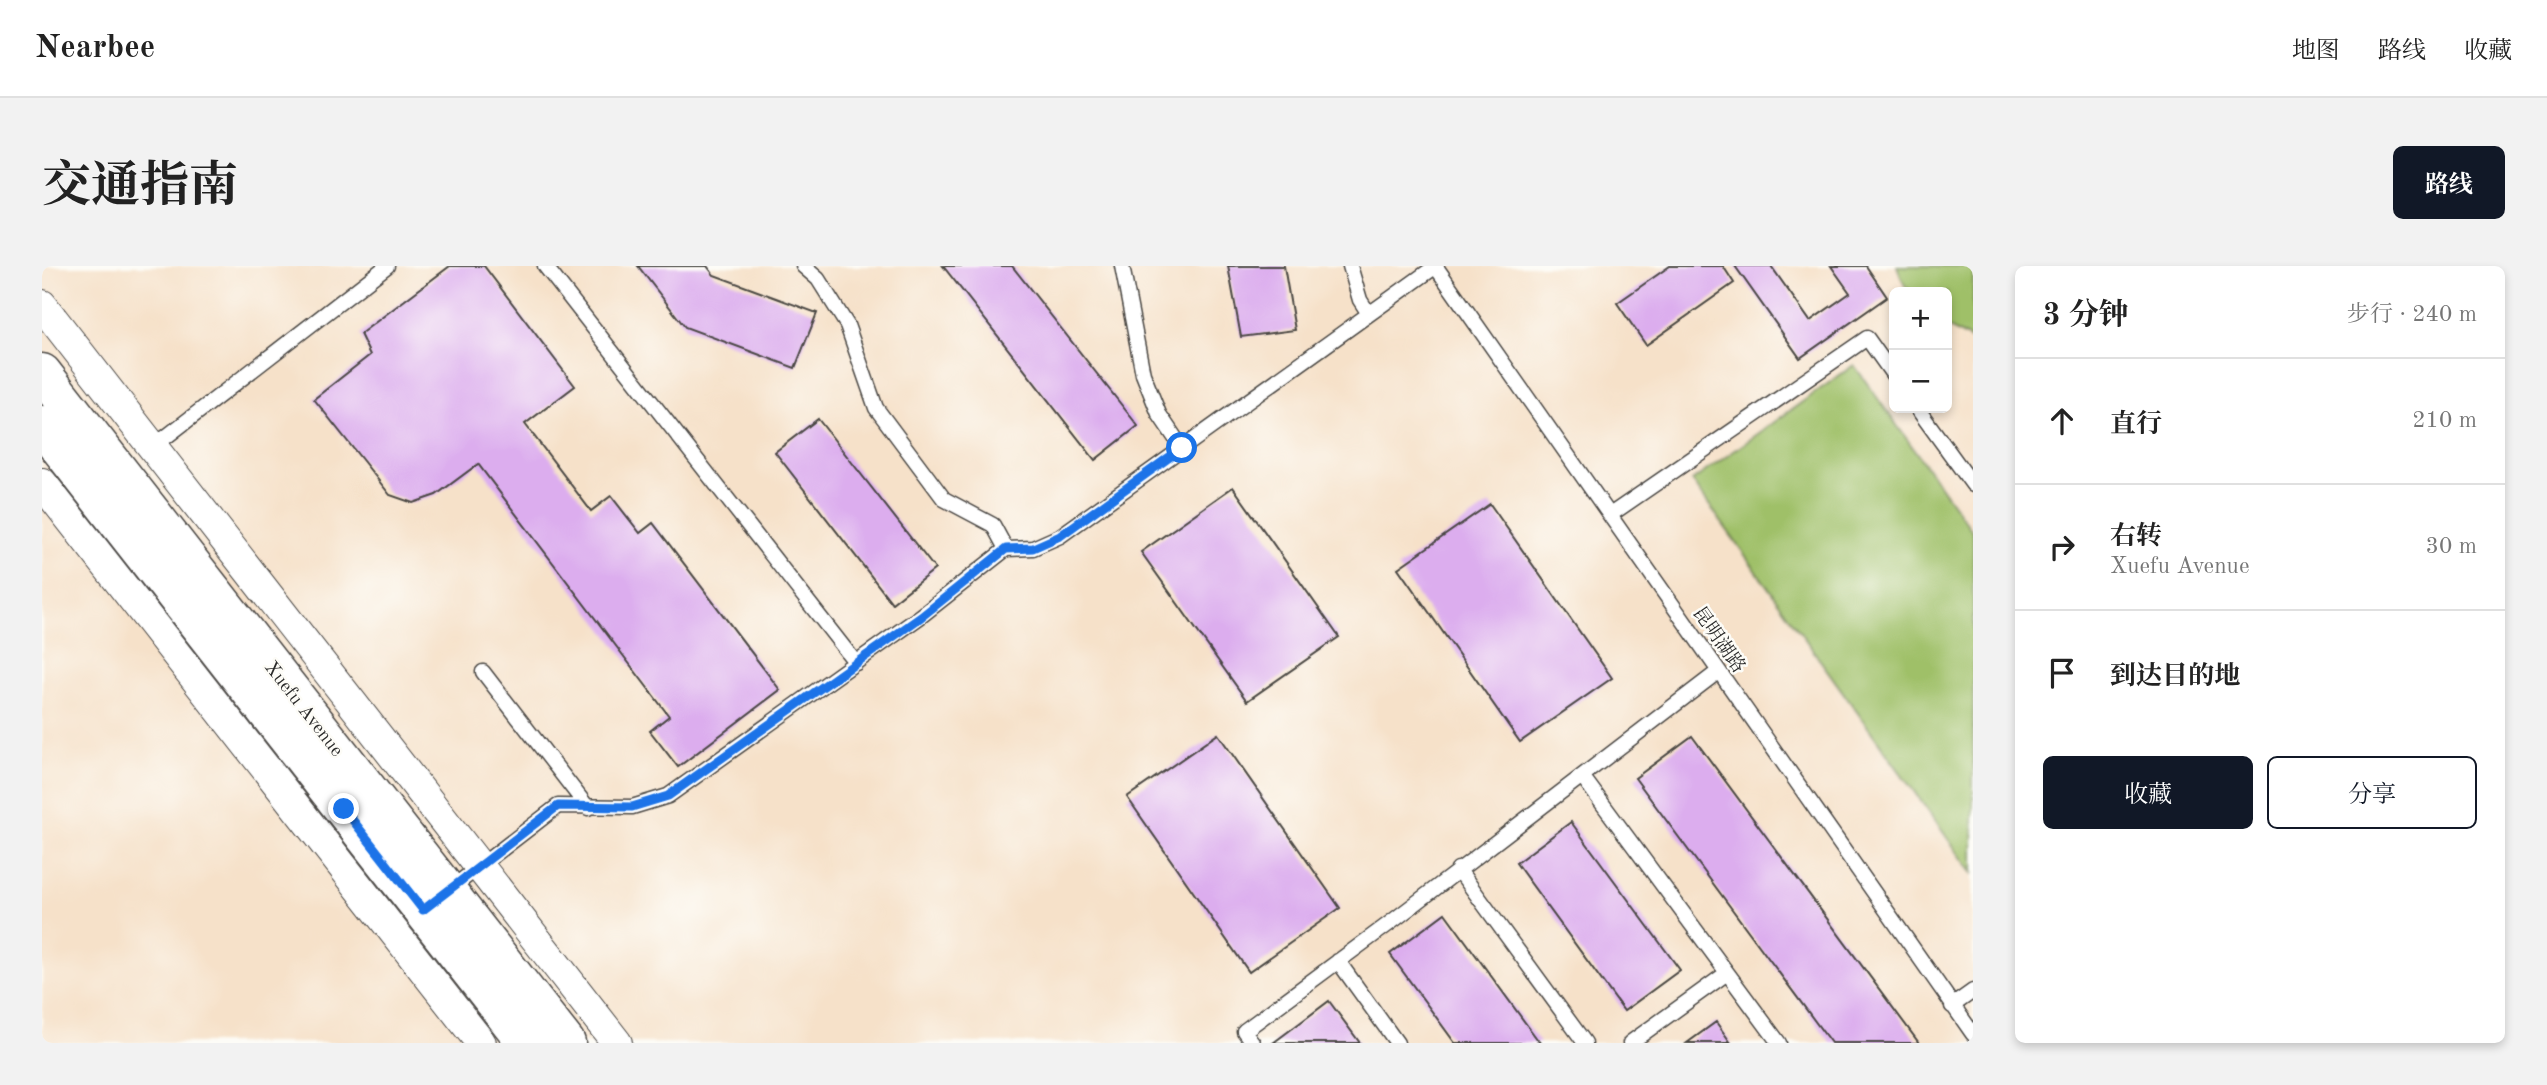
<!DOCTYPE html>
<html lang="zh">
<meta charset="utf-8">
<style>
body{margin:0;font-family:"Old Standard TT","Noto Serif SC",serif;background:#f2f2f2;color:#222}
.controls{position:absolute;right:21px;top:21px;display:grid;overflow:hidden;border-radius:10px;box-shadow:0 4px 10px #0003}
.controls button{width:63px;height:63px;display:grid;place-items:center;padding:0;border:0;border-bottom:2px solid #e0e0e0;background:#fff;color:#222;font:35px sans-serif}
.stop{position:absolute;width:21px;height:21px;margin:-16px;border:5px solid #1a73e8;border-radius:50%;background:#fff}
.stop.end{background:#1a73e8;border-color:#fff;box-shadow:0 2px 7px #0008}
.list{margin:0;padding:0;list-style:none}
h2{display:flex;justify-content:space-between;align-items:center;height:91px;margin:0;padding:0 28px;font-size:30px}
h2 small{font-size:23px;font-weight:400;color:#767676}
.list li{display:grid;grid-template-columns:46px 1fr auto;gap:21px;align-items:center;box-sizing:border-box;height:126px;padding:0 28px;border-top:2px solid #e0e0e0}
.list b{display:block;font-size:26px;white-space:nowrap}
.list p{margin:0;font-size:23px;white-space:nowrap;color:#767676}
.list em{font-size:23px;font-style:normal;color:#767676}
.actions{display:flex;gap:14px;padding:21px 28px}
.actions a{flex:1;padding:16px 0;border:2px solid #111827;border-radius:10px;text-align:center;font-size:24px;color:#111827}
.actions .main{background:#111827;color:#fff}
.icon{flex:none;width:38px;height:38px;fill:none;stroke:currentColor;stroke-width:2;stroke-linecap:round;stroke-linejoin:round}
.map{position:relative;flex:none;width:1931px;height:777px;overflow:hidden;border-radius:10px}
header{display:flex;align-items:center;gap:42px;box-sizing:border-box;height:98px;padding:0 35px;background:#fff;border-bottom:2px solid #e0e0e0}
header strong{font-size:33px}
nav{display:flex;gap:38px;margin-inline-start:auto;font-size:24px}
.intro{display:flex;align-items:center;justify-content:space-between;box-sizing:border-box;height:168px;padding:0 42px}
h1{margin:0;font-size:49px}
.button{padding:18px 32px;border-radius:10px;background:#111827;color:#fff;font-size:24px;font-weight:700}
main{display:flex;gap:42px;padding:0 42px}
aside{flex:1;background:#fff;border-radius:10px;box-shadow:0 4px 10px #0003}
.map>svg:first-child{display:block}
</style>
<header>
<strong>Nearbee</strong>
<nav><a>地图</a><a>路线</a><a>收藏</a></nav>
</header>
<div class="intro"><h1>交通指南</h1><a class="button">路线</a></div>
<main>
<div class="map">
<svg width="1931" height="777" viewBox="0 0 1931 777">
<rect width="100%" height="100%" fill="#fdfcf7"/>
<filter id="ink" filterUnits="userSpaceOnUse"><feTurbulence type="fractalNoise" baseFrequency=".0143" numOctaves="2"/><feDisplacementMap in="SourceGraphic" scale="14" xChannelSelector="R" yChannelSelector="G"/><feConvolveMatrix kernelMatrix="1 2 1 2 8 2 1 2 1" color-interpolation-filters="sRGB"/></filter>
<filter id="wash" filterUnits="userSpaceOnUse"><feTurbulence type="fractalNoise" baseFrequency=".00686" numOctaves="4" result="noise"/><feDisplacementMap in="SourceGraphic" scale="28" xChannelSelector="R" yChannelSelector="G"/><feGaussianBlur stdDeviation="1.57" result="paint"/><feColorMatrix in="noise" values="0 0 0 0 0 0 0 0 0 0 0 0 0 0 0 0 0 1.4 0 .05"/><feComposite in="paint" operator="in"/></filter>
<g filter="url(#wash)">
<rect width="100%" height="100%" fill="#f6e1c9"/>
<path fill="#9fc068" stroke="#65764a" stroke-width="2" d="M1855,0H1931V75L1905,61V26H1870L1863,20Z
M1812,99L1931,266V608L1650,215Z"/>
<g id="blocks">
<path fill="#dcadee" d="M408,0H442L533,120L483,158L549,245L569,230L598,267L611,257L738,424L636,501L608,465L627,450L436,198L394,229L371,237L348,229L272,133L328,89L318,68Z
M596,0H665L672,9L775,47L753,102L643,61Z
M901,0H970L1096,160L1053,194Z
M1186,0H1242L1253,64L1199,71Z
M1628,0H1681L1692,17L1604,79L1575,37Z
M1693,0H1729L1768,55L1808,27L1789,0H1824L1845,31L1758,92Z
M776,153L893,303L850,337L733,186Z
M1191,221L1297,371L1205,435L1099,286Z
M1448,238L1570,412L1478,476L1356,302Z
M1176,468L1298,642L1207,706L1085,531Z
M1650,470L1877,777H1789L1593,512Z
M1529,556L1638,704L1582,745L1474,597Z
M1403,647L1498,777H1413L1348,688Z
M1287,735L1318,777H1231Z
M1674,756L1689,777H1645Z"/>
</g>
</g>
<g filter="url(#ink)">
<use href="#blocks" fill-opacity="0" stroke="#494643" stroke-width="2"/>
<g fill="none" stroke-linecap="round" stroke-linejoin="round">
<defs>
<path id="service" d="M503,0L814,397
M761,0L776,13L805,59L834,142L902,233L951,259L964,283
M1080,0L1101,108L1117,148L1140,182
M1308,0L1318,34L1327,48
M1394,1L1931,768
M1875,142L1931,219
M111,181L345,0
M1568,249L1825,72L1852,110
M441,406L546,542
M1540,510L1737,777
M1416,603L1543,777
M407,624L516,540L590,541L626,530L879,350L964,283L991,282L1018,270L1394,0
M1296,695L1355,777
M1910,740L1931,725
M1211,777L1202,765L1352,654L1677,405
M1588,777L1685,707"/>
<path id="minor" d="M0,39L575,777
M0,217L439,777"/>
<path id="secondary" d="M0,107L524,777
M0,159L485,777"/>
</defs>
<use href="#service" stroke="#494643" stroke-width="17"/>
<use href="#minor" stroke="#494643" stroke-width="32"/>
<use href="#secondary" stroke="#494643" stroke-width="41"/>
<use href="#service" stroke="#fff" stroke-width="14"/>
<use href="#minor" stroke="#fff" stroke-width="30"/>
<use href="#secondary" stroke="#fff" stroke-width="38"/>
</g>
</g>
<g fill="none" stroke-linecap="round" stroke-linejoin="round" filter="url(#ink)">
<path stroke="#1a73e8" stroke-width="9" d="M302,543L381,644L516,540L590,541L626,530L879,351L964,283L991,282L1018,270L1140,182"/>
</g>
<g text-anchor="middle" stroke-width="5" stroke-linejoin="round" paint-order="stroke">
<g font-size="19" fill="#2b2b2b" stroke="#fdfcf7">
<text transform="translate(1678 373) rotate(55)" y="7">昆明湖路</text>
<text transform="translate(263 442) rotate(52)" y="7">Xuefu Avenue</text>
</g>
</g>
</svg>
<div class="controls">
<button>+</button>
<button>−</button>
</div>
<div class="stop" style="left:1140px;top:182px"></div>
<div class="stop end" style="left:302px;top:543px"></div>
</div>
<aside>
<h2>3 分钟<small>步行 · 240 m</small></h2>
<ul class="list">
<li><svg class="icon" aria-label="ahead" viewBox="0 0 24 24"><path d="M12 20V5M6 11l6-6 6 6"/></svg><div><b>直行</b></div><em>210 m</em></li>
<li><svg class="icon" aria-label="right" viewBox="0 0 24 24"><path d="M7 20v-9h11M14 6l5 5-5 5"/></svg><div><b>右转</b><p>Xuefu Avenue</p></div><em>30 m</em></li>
<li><svg class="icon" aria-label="arrive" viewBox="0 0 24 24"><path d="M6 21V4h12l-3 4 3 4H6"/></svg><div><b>到达目的地</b></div></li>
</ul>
<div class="actions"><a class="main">收藏</a><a>分享</a></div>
</aside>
</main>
